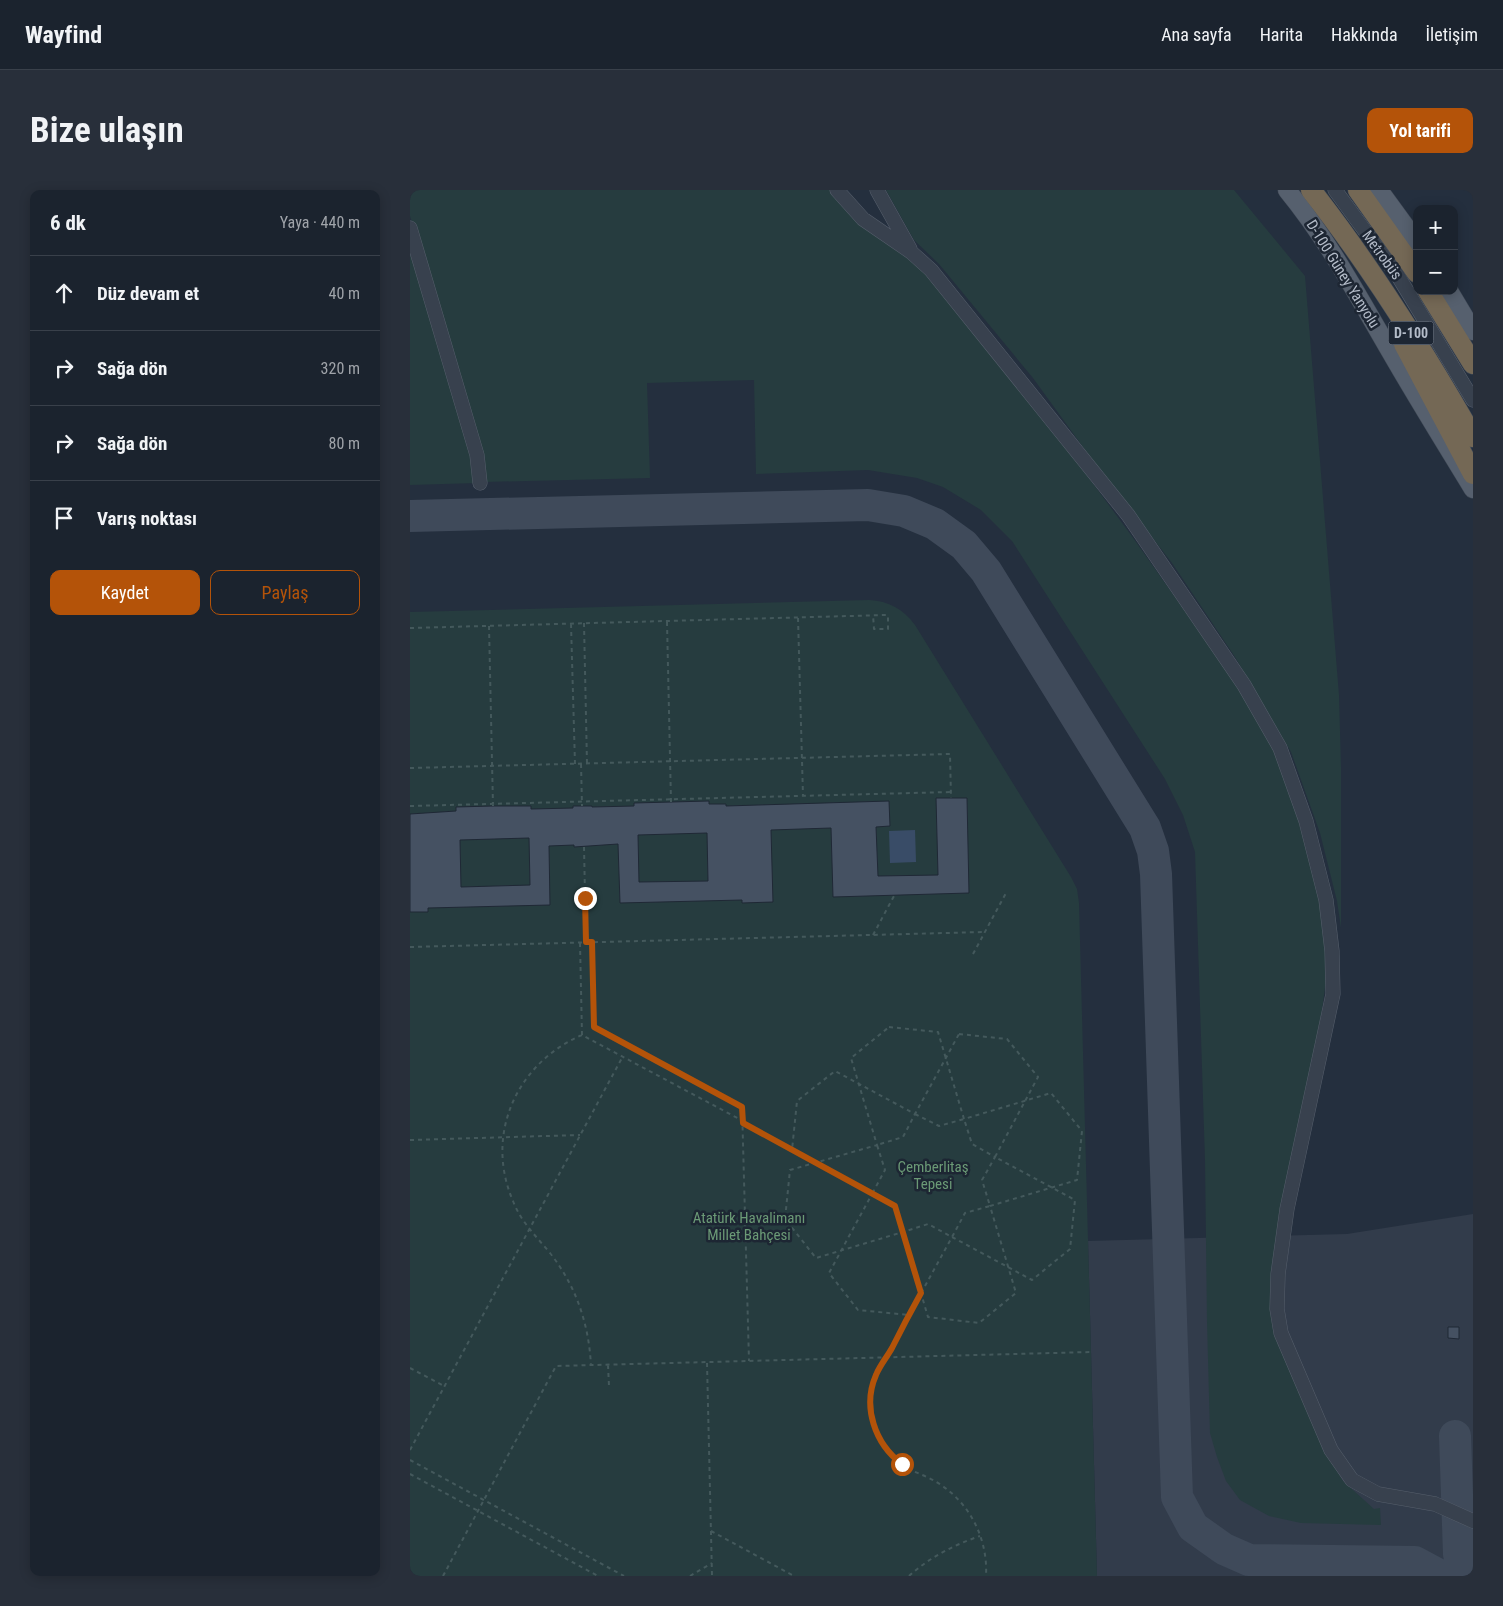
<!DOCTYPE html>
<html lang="tr">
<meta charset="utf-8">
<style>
body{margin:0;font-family:"Roboto Condensed",sans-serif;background:#282f3a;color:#f1f3f6}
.controls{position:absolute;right:15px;top:15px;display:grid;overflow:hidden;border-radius:10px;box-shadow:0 2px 12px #0003}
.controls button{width:45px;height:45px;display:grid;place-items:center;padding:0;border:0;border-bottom:1px solid #39404a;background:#1b232e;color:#f1f3f6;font:25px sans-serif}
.stop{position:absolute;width:15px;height:15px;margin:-11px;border:4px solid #b45309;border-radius:50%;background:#fff}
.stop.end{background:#b45309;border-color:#fff;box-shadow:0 1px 5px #0008}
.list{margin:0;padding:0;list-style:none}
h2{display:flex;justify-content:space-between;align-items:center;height:65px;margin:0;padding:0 20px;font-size:21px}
h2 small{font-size:16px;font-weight:400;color:#a0a4aa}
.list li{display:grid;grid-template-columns:32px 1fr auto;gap:15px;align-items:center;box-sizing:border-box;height:75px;padding:0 20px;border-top:1px solid #39404a}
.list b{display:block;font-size:19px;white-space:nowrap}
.list em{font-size:16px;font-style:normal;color:#a0a4aa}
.actions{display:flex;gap:10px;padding:15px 20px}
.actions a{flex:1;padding:11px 0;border:1px solid #b45309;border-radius:10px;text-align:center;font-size:18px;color:#b45309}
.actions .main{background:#b45309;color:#fff}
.icon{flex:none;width:28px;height:28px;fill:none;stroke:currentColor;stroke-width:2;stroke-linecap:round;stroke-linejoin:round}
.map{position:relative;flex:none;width:1063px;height:1386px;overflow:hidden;border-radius:10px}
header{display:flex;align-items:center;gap:30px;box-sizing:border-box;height:70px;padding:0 25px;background:#1b232e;border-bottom:1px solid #39404a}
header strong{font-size:24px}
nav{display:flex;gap:28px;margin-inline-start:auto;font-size:18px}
.intro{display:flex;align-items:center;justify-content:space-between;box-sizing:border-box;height:120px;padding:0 30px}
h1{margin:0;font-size:35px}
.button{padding:12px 22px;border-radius:10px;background:#b45309;color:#fff;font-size:18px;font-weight:700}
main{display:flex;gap:30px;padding:0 30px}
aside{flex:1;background:#1b232e;border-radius:10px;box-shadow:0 2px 12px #0003}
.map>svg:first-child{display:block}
</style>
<header>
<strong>Wayfind</strong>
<nav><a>Ana sayfa</a><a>Harita</a><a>Hakkında</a><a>İletişim</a></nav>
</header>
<div class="intro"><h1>Bize ulaşın</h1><a class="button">Yol tarifi</a></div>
<main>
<aside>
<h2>6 dk<small>Yaya · 440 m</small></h2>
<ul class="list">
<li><svg class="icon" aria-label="ahead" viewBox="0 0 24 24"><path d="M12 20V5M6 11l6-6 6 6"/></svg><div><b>Düz devam et</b></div><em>40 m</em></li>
<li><svg class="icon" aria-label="right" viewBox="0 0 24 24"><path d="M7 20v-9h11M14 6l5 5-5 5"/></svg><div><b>Sağa dön</b></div><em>320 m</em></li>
<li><svg class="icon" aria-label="right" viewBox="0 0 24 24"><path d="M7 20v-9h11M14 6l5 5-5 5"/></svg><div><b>Sağa dön</b></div><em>80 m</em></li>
<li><svg class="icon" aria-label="arrive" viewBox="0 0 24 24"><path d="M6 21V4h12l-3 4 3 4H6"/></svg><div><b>Varış noktası</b></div></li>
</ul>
<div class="actions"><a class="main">Kaydet</a><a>Paylaş</a></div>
</aside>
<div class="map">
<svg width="1063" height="1386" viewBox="0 0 1063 1386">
<rect width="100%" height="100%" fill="#242f3e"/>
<path fill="#323c4b" d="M1063,1024V1386H687L678,1051L937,1044Z"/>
<path fill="#263c3f" d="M0,0H420L448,33L504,73L524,91L670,276L721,345L830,499L864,560L884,615L903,682L914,732L918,776L912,820L895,910L864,1134L872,1162L917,1265L933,1291L964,1319L970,1318L971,1335L891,1333L859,1326L830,1310L816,1291L807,1267L800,1243L797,1132L795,970L785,662L773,625L755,589L602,351L571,320L533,297L507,288L458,280L346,284L344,190L237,193L240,288L74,292L59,223L0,26Z
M476,0H824L895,86L929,505L931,577V738L927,711L910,643L881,562L825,467L762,373L686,275L623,188L529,74L504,50Z
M0,48L64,265L67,293L0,295Z
M459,410C479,411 493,419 505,435L661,687L667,699L669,713L687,1386H0V422Z"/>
<path fill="#394c67" d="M505,640L506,672L480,673L479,641Z"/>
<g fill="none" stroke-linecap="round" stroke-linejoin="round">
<path stroke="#3f4a5a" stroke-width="32" d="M0,326L458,315L494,321L525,334L554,355L576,381L735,638L743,661L746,684L767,1307L783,1337L814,1359L839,1370L1005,1372L1031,1386
M1045,1246L1049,1364L1055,1386"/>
</g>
<path fill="#455162" stroke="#1f2835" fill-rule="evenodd" d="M526,608H557L559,703L423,707L421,638L361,640L363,712L332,713V710L210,713L208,654L164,657V655L139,656L140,715L18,718V722H0V624L46,621V617L83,616H121V619L163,618V616H182V617L224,616V613L299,611V614H316V616L479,611L480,636L466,637L468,686L528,685ZM297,643L298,691L229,692L228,645ZM119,648L120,695L51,697L50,650Z
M1038,1137H1049V1149L1038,1148Z"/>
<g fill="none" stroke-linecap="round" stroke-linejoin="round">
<defs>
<path id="minor" d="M427,0L453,29L501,62L521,80L718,325L834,495L870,558L896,631L916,710L922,761L923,804L877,1019L868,1084L867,1119L871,1143L921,1260L942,1290L968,1304L1025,1314L1063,1331
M467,0L500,59
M925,0L988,86L1063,210
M0,38L67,265L70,293"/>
<path id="major" d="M877,0C918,50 948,106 980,161C1007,208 1035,253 1063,299
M969,0L1007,52
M1039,101L1063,141"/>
<path id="highway" d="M901,0C962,78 1014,161 1063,247
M948,0L1007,83
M1018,101L1063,174
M994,154L1063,284"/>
</defs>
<use href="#minor" stroke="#565f6c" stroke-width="15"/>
<use href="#major" stroke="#414a57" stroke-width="19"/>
<use href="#highway" stroke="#434c59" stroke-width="21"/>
<path stroke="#44595c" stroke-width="2" stroke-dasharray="4 4" stroke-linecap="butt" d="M388,428L393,606
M257,432L261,612
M174,433L177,574
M161,434L165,574
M79,436L83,616
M0,438L476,425L478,426V439H464L463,425
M171,574L172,616
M0,578L540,564L541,608
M0,616L541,602
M174,657L176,752
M463,745L484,706
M182,752L185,837L332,917L339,1171
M170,753L172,845L333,931
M0,757L574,742
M563,764L596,703
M479,837L528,842L554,929L641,903L672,941L667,990L580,1016L606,1103L569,1133L518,1127L493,1042L406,1068L375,1029L380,980L467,955L441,868Z
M549,844L597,849L628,887L585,967L665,1010L660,1059L622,1090L542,1047L499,1125L448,1120L419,1083L462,1004L382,960L387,911L425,881L505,924Z
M172,845C107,873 74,944 103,1011C111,1032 126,1046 140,1063C166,1096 179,1134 181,1176
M505,924L529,936L554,929L562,954L585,967L572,990L580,1016L555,1023L542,1047L518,1034L493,1042L485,1016L462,1004L475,980L467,955L493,947Z
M334,934L382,960
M0,950L170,945
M499,1125C492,1139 485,1152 477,1165C472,1176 465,1184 462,1196C455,1227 469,1261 497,1278C508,1284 520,1287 531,1295C561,1315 578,1350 576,1386
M297,1173L302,1386
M198,1175L199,1196
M0,1178L34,1196
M0,1260L213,866
M0,1270L214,1386
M0,1284L188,1386
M301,1341L384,1386
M33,1386L146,1176L681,1162
M280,1386L302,1373
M499,1386C520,1367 544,1355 570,1346"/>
<use href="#minor" stroke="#38414e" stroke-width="14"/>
<use href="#major" stroke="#56606e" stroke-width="18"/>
<use href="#highway" stroke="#746855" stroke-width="20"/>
</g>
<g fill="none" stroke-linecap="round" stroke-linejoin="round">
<path stroke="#b45309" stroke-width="6" d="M175,708L176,752H182L184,837L332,917L333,933L485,1016L511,1103C501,1121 491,1140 482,1158C477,1167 470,1175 466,1185C452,1217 465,1254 492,1274"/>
</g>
<g text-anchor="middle" stroke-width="5" stroke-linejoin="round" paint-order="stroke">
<rect fill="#1d2633" stroke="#878f9c" stroke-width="1" x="978.5" y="131.5" width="45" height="23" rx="4"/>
<g font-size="14" font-weight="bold" fill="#b4bcc9">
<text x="1001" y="148">D-100</text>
</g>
<g font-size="15" fill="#b4bcc9" stroke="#1d2633">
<text transform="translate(972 65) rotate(54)" y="5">Metrobüs</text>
<text transform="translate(933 84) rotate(58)" y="5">D-100 Güney Yanyolu</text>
</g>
<g font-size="15" fill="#6b9a76" stroke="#1d2633">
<text x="523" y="982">Çemberlitaş<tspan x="523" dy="17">Tepesi</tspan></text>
<text x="339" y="1033">Atatürk Havalimanı<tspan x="339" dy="17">Millet Bahçesi</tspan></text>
</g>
</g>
</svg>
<div class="controls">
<button>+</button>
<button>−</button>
</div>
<div class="stop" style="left:492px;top:1274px"></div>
<div class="stop end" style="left:175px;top:708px"></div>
</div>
</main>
